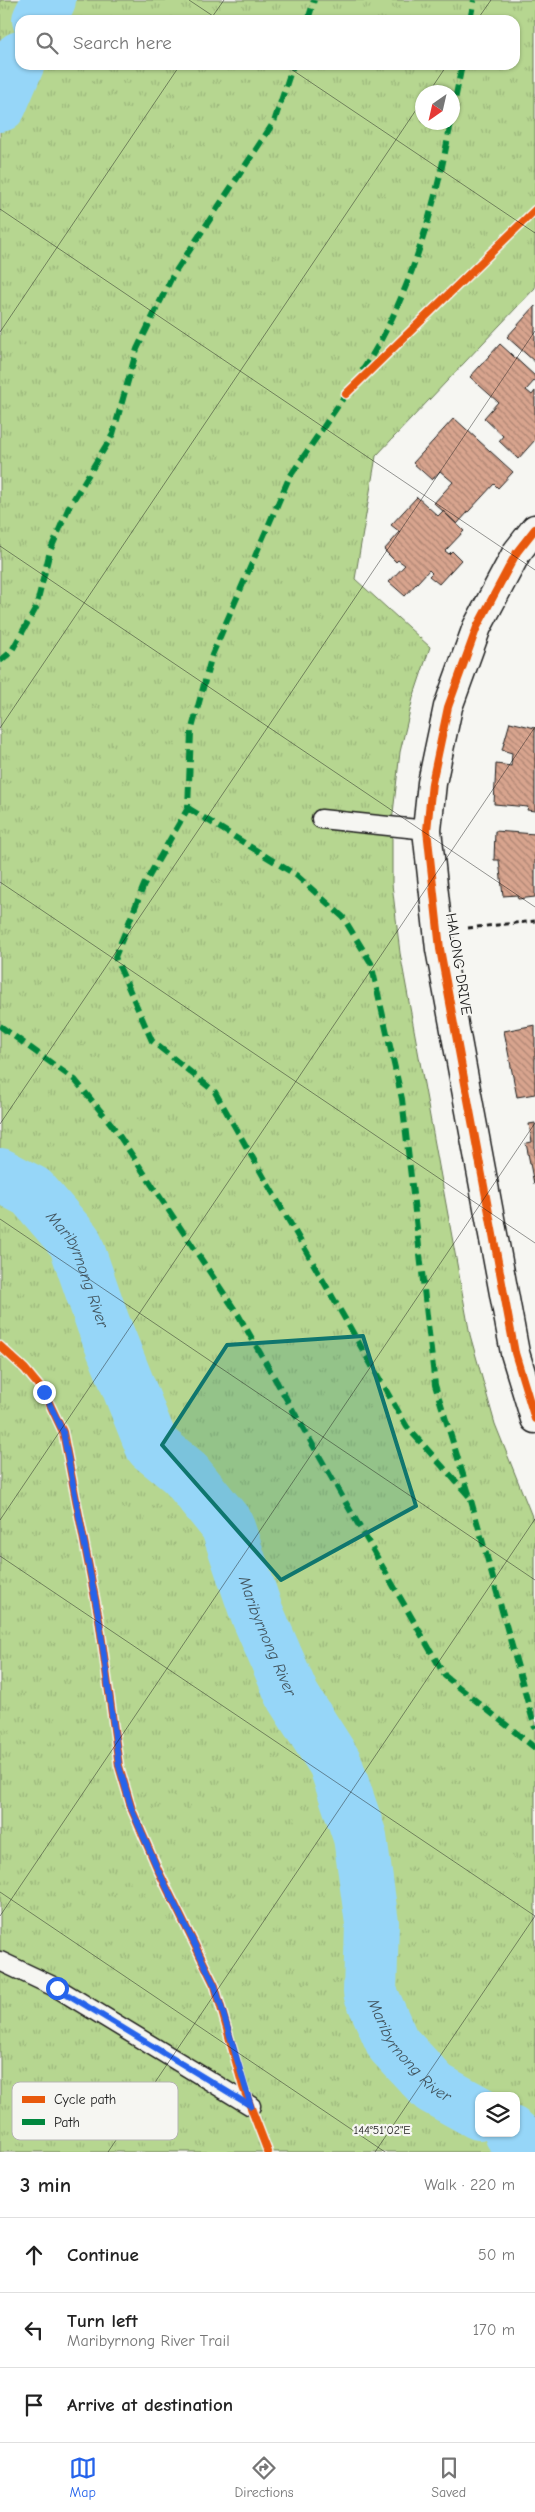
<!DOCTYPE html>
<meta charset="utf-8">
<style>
body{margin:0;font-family:"Comic Neue",sans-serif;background:#f6f6f6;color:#222}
.controls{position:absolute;right:15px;bottom:15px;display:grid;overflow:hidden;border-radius:10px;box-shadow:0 1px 4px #0004}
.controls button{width:45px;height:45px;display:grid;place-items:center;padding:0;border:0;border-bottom:1px solid #e0e0e0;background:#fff;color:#222;font:25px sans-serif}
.compass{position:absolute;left:415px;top:85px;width:45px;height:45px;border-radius:50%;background:#fff;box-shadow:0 1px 4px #0004;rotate:214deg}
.stop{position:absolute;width:15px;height:15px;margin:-11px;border:4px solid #2563eb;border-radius:50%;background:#fff}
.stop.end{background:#2563eb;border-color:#fff;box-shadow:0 1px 5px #0008}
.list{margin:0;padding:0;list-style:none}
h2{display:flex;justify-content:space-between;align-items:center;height:65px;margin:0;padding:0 20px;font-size:21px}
h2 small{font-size:16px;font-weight:400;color:#767676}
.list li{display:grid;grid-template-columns:32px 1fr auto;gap:15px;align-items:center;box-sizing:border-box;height:75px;padding:0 20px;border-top:1px solid #e0e0e0}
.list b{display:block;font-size:19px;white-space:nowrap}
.list p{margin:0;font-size:16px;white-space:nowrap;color:#767676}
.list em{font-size:16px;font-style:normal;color:#767676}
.icon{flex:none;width:28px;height:28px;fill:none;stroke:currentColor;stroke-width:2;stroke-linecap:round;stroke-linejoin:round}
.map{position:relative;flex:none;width:535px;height:2152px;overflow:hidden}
.search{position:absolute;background:#fff;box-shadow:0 1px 4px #0004;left:15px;right:15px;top:15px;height:55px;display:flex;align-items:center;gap:12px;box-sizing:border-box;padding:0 18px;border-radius:15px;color:#767676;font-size:19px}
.sheet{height:290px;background:#fff}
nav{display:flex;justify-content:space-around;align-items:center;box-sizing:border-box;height:70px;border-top:1px solid #e0e0e0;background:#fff;font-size:14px;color:#767676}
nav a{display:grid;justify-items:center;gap:2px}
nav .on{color:#2563eb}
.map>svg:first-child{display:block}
</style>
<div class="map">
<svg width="535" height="2152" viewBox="0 0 535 2152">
<defs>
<pattern id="park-tufts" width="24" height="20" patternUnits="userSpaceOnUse" patternTransform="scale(1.25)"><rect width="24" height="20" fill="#b6d690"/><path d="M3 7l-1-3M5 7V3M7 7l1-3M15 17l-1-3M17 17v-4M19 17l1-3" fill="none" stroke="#9cb77c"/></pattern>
<pattern id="building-back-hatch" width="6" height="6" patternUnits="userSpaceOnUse" patternTransform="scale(1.25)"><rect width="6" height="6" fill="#d8a48e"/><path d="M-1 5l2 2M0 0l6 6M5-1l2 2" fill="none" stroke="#ae8573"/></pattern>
</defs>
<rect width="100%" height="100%" fill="#f6f6f2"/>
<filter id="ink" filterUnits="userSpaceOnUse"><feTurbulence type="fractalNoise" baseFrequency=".02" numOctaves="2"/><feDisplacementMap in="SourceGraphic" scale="10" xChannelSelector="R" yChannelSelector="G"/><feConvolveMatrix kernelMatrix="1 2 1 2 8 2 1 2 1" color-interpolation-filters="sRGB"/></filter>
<g filter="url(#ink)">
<path fill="url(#park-tufts)" stroke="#697956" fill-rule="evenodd" d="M0,0H535V288L376,456L355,579L430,647L413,698L400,752L392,822V884L400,953L470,1335L495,1424L535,1524V2152H0ZM20,20H515V65H20ZM422,92H452V122H422ZM479,2096H516V2133H479Z"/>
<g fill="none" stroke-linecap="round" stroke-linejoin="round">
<g stroke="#96d6f8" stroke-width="54">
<path d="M39,20L49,0"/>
<path d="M0,105L20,58"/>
<path id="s1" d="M0,1175L32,1192L75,1242L103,1323L152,1446L184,1472L227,1525L256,1611L293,1697L335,1763L360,1837L372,1923L370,1992L393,2044L434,2088L479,2113"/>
<path d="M511,2133L533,2152"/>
</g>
</g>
<path fill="url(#building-back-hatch)" stroke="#1c1c1c" d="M535,306V362L507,337Z
M500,344L535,376V380L526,390L532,395L535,391V440L518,459L499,441L503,436L484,418L498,402L470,377Z
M454,418L513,472L498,488L494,484L457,524L434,503L453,482L440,471L432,480L413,463Z
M417,497L438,516L443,511L464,531L445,551L449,554L452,551L461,560L439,584L429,576L432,573L429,570L405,596L389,582L405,565L398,560L396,562L384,550L400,532L391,525Z
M510,722L535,728V811L527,810L528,807L494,804L496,764L511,766L512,753L502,750Z
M495,831L535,834V897L518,899L517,895L503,896L499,860H494Z
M535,1025V1094L517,1097L504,1031Z
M535,1123V1183L534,1184L526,1143L532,1142L529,1124Z"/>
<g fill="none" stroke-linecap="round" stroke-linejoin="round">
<defs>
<path id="service" d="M321,819L427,830
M0,1961L57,1988L251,2106"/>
<path id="minor" d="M535,529L517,552L477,627L448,707L432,783L427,830L440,949L515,1353L535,1419"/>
</defs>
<use href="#service" stroke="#1c1c1c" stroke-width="21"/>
<use href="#minor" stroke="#1c1c1c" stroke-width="31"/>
<path stroke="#1c1c1c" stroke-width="3" stroke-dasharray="5 4" stroke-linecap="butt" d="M468,928L535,921"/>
<use href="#service" stroke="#f6f6f2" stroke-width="18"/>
<use href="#minor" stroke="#f6f6f2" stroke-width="28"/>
<path stroke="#00873e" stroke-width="6" stroke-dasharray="12 6" stroke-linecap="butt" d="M308,20L314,0
M470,20L474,0
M452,115L462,65
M362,371C409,302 436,204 451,122
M348,391L289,478L212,655L191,732L188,808L144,885L115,957L152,1041L215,1092L407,1427L470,1497
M0,661L11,652L36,608L50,551L69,507L113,434L137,349L172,277L274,122L293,65
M188,808L296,875L343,917L371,963L402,1099L435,1385L470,1497L535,1728
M0,1026L75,1080L112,1125L239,1316L445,1676L535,1748"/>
<defs>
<path id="cycleway" d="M346,394L535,210
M535,529L517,552L477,627L448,707L432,783L427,830L440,949L515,1353L535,1419
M0,1346L25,1369L44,1392L63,1432L99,1619L119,1766L132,1810L158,1870L215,1986L243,2087L268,2152"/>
</defs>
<use href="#cycleway" stroke="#f6f6f2" stroke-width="11"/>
<use href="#cycleway" stroke="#e8590c" stroke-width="8"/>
</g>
</g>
<g fill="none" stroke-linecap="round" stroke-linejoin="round" filter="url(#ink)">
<path stroke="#2563eb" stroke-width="6" d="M44,1392L63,1432L99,1619L119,1766L132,1810L158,1870L215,1986L251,2106L57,1988"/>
</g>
<path fill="#0f766e" fill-opacity="0.2" stroke="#0f766e" stroke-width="4" stroke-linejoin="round" d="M363,1336L416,1506L281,1580L162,1445L227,1345Z"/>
<path fill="none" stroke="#1c1c1c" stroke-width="1" stroke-opacity="0.45" d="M189,0L219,20M210,20L224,0M477,20L491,0M285,65L535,233M429,92L447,65M0,209L535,570M0,332L180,65M0,546L535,907M0,728L422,101M0,882L535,1243M0,1124L535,331M0,1219L535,1580M0,1520L535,727M0,1556L535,1916M0,1892L385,2152M0,1916L535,1123M108,2152L535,1519M375,2152L535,1916"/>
<g text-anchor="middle" stroke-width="4.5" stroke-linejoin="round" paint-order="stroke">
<g font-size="15" fill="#1c1c1c" stroke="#f6f6f2">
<text transform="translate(459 964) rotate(81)" y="5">HALONG DRIVE</text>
</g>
<g font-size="16" font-style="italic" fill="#41545e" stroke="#f6f6f2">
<text dy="6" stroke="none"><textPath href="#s1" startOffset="128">Maribyrnong River</textPath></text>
<text dy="6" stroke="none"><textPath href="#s1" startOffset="548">Maribyrnong River</textPath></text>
<text dy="6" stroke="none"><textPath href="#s1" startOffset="998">Maribyrnong River</textPath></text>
</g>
</g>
<rect x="12" y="2082" width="166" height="58" rx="8" fill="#f6f6f2" stroke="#b5b5b2" stroke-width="1"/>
<rect x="22" y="2096" width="23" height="7" fill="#e8590c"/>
<rect x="22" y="2119" width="23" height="6" fill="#00873e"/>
<g font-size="14" fill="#1c1c1c">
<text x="54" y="2104">Cycle path</text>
<text x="54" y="2127">Path</text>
</g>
<g font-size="12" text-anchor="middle" fill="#1c1c1c" stroke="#f6f6f2" stroke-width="4.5" stroke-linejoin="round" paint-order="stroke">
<text x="382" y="2134">144°51'02"E</text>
</g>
</svg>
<div class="controls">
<button><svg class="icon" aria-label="layers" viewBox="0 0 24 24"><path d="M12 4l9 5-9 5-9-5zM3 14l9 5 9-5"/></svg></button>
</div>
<svg class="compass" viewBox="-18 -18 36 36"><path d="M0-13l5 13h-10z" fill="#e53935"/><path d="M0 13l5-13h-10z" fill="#767676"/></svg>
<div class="stop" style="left:57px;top:1988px"></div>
<div class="stop end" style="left:44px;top:1392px"></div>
<div class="search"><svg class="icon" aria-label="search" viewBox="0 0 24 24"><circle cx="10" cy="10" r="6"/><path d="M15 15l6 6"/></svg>Search here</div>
</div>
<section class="sheet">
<h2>3 min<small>Walk · 220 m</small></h2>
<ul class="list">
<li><svg class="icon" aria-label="ahead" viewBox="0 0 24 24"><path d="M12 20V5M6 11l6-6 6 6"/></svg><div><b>Continue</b></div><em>50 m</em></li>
<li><svg class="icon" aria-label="left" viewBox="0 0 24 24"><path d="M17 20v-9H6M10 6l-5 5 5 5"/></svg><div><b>Turn left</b><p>Maribyrnong River Trail</p></div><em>170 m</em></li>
<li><svg class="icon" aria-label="arrive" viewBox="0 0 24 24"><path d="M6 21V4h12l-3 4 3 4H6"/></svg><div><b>Arrive at destination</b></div></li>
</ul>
</section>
<nav>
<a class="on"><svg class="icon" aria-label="map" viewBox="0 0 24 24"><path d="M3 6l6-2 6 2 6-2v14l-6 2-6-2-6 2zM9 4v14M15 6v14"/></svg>Map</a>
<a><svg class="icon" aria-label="directions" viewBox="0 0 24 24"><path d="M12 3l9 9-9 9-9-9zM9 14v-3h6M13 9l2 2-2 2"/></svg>Directions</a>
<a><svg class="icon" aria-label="saved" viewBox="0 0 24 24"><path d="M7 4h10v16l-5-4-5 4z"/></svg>Saved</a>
</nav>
